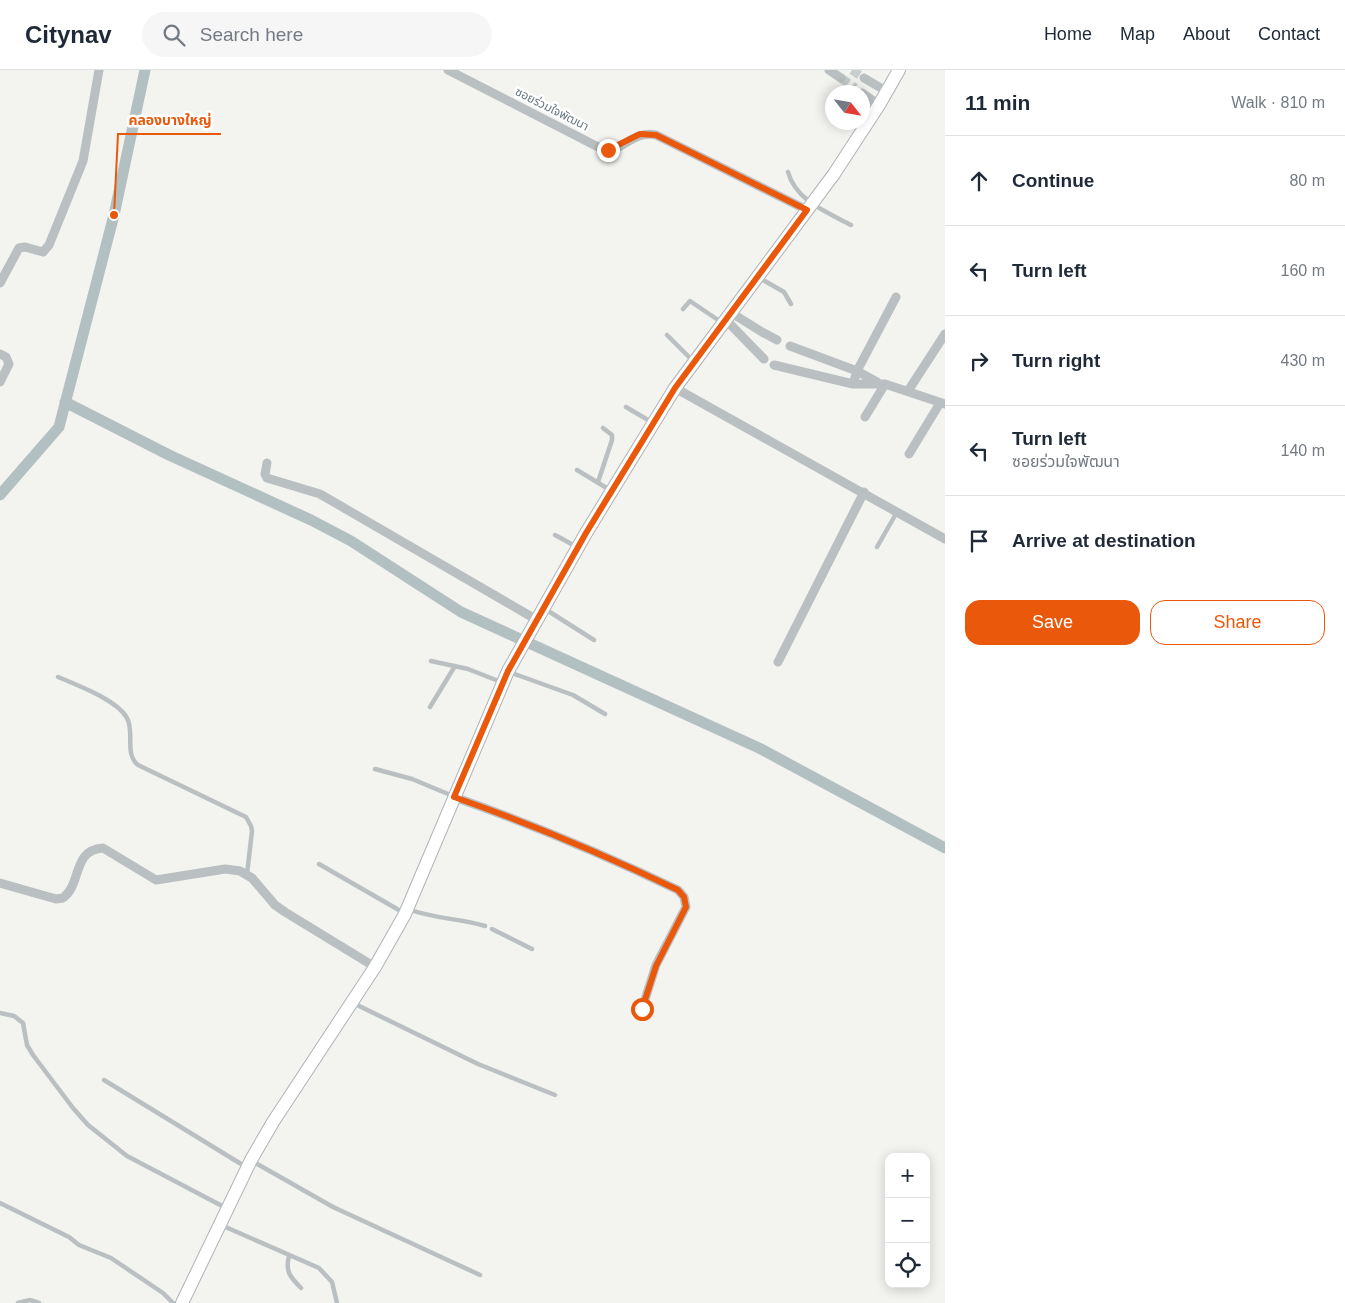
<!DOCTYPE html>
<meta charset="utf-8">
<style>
body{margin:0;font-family:Helvetica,"Noto Sans Thai",sans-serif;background:#f6f6f7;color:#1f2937}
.controls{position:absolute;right:15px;bottom:15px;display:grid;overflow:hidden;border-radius:10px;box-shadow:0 2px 12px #0003}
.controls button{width:45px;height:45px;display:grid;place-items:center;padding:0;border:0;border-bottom:1px solid #e0e1e3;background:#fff;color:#1f2937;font:25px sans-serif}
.compass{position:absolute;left:825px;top:15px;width:45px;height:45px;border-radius:50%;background:#fff;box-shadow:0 2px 12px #0003;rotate:121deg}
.stop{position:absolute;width:15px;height:15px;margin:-11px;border:4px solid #ea580c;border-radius:50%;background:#fff}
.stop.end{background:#ea580c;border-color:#fff;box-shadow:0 1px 5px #0008}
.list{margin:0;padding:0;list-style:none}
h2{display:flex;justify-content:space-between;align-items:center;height:65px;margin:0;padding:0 20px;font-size:21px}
h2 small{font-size:16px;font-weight:400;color:#747a83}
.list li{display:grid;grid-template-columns:32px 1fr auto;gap:15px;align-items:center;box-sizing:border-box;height:90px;padding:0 20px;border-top:1px solid #e0e1e3}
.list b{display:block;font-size:19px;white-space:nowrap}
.list p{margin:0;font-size:16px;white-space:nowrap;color:#747a83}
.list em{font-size:16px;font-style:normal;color:#747a83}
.actions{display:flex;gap:10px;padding:15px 20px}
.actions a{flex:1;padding:11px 0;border:1px solid #ea580c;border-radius:15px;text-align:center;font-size:18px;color:#ea580c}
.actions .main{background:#ea580c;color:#fff}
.icon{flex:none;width:28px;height:28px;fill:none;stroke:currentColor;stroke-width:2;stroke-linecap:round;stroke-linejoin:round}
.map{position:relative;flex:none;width:945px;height:1233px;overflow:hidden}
header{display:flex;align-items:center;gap:30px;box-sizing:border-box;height:70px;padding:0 25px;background:#fff;border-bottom:1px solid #e0e1e3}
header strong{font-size:24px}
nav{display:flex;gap:28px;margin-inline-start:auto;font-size:18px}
.search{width:350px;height:45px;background:#f6f6f7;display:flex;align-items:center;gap:12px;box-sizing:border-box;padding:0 18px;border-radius:28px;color:#747a83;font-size:19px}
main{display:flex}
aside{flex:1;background:#fff}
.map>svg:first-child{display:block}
</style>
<header>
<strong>Citynav</strong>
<div class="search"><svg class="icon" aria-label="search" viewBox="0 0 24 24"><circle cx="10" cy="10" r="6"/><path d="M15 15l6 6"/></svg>Search here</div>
<nav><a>Home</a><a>Map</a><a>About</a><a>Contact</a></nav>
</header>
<main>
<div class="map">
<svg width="945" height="1233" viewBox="0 0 945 1233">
<rect width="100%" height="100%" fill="#f3f3f0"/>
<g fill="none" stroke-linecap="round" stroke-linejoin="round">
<path stroke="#b3c0c2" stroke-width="11" d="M65,332L169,385L311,450L351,471L461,542L759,678L945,778
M0,425L59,357L114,145L145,0"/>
<path stroke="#c8cece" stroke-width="9" stroke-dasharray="9 4.5" stroke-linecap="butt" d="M852,0L864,8
M841,8L855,18"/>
<defs>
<path id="secondary" d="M182,1233L251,1090L273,1052L375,897L405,844L508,601L586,463L675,318L834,104L879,35L899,0"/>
</defs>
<use href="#secondary" stroke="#adb3b6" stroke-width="14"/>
<path stroke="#babfc1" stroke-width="4.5" d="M788,102C796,131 827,142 851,155
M758,207L784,222L791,234
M683,239L690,231L721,252
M667,265L693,291
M626,337L653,353
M577,400L610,420
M598,412L612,370V365L603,358
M555,465L577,477
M877,477L897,442
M545,539L594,570
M431,591L468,599L501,612
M509,602L573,625L605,644
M58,607C77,615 117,630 127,648C135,662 124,684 138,695L246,747L251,756L252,761L247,804
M430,637L455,596
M375,699L412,709L453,726
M319,794L404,843
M408,839C434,849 459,848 485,856
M492,859L532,879
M353,933L478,994L555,1025
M0,943L14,946L23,953L27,975L33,985L73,1038L88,1055L127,1086L226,1138
M104,1010L246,1097
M252,1091L333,1137L480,1205
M0,1133L69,1167L79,1175L111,1188L163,1223L173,1233
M221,1155L319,1198L332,1212L337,1233
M289,1186C285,1201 290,1207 301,1218
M18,1233L30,1230L39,1233"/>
<path stroke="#babfc1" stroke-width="9" d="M448,0L602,79C622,84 631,60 656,65L807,140
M829,0L841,8
M864,8L886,21
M862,23L879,35
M0,213L19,178L25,177L43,182L49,175L83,91L99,0
M730,242L762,262L777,270
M725,249L764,289
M790,276L857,301L877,312
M0,284L6,287L9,294L0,312
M774,295L853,314H885L945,334
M853,314L857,301L896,227
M675,318L945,469
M908,321L945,264
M865,347L885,314
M909,384L940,333
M267,393L265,404L267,408L320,424L537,550
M778,592L864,422
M454,727C531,754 605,785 678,820L684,827L686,837L656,895L642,939
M0,813L56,829L63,828C82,814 72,780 103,778L156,810L225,799L240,801L252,808L275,835L285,842L375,897"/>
<use href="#secondary" stroke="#fff" stroke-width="12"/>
</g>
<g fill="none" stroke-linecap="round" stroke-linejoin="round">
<path stroke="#ea580c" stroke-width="6" d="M608,80L640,64L656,65L807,140L675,318L586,463L508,601L454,727C531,754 605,785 678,820L684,827L686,837L656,896L642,939"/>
</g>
<g text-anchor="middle" stroke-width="5" stroke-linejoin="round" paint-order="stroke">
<g font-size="12" fill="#65777e" stroke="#fff">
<text transform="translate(552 39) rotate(27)" y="4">ซอยร่วมใจพัฒนา</text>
</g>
</g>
<path fill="none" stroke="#e8590c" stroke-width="2" d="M114 145L118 64H221"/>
<circle fill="#e8590c" stroke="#fff" stroke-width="2" cx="114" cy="145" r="5"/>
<g font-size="14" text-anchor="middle" font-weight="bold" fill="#e8590c" stroke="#fff" stroke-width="5" stroke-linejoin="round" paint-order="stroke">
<text x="170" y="55">คลองบางใหญ่</text>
</g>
</svg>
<div class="controls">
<button>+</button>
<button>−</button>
<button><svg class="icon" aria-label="locate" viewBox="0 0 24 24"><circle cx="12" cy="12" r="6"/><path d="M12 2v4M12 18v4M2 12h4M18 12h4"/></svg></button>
</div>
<svg class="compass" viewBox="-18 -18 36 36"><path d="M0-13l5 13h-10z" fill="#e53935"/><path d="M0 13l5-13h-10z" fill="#747a83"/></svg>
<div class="stop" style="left:642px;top:939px"></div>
<div class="stop end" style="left:608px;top:80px"></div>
</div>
<aside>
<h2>11 min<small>Walk · 810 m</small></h2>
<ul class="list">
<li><svg class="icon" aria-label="ahead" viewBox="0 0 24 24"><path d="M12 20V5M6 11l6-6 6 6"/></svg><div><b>Continue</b></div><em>80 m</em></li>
<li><svg class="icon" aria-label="left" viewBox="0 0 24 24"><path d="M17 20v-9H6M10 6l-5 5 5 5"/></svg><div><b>Turn left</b></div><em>160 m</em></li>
<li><svg class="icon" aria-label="right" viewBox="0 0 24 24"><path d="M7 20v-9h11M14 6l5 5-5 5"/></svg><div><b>Turn right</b></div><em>430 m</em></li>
<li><svg class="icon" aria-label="left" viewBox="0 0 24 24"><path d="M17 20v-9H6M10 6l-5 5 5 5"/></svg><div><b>Turn left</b><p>ซอยร่วมใจพัฒนา</p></div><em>140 m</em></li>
<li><svg class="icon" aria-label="arrive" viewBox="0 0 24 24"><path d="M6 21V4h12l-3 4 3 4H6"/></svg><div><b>Arrive at destination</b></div></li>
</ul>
<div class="actions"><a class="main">Save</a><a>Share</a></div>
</aside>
</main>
